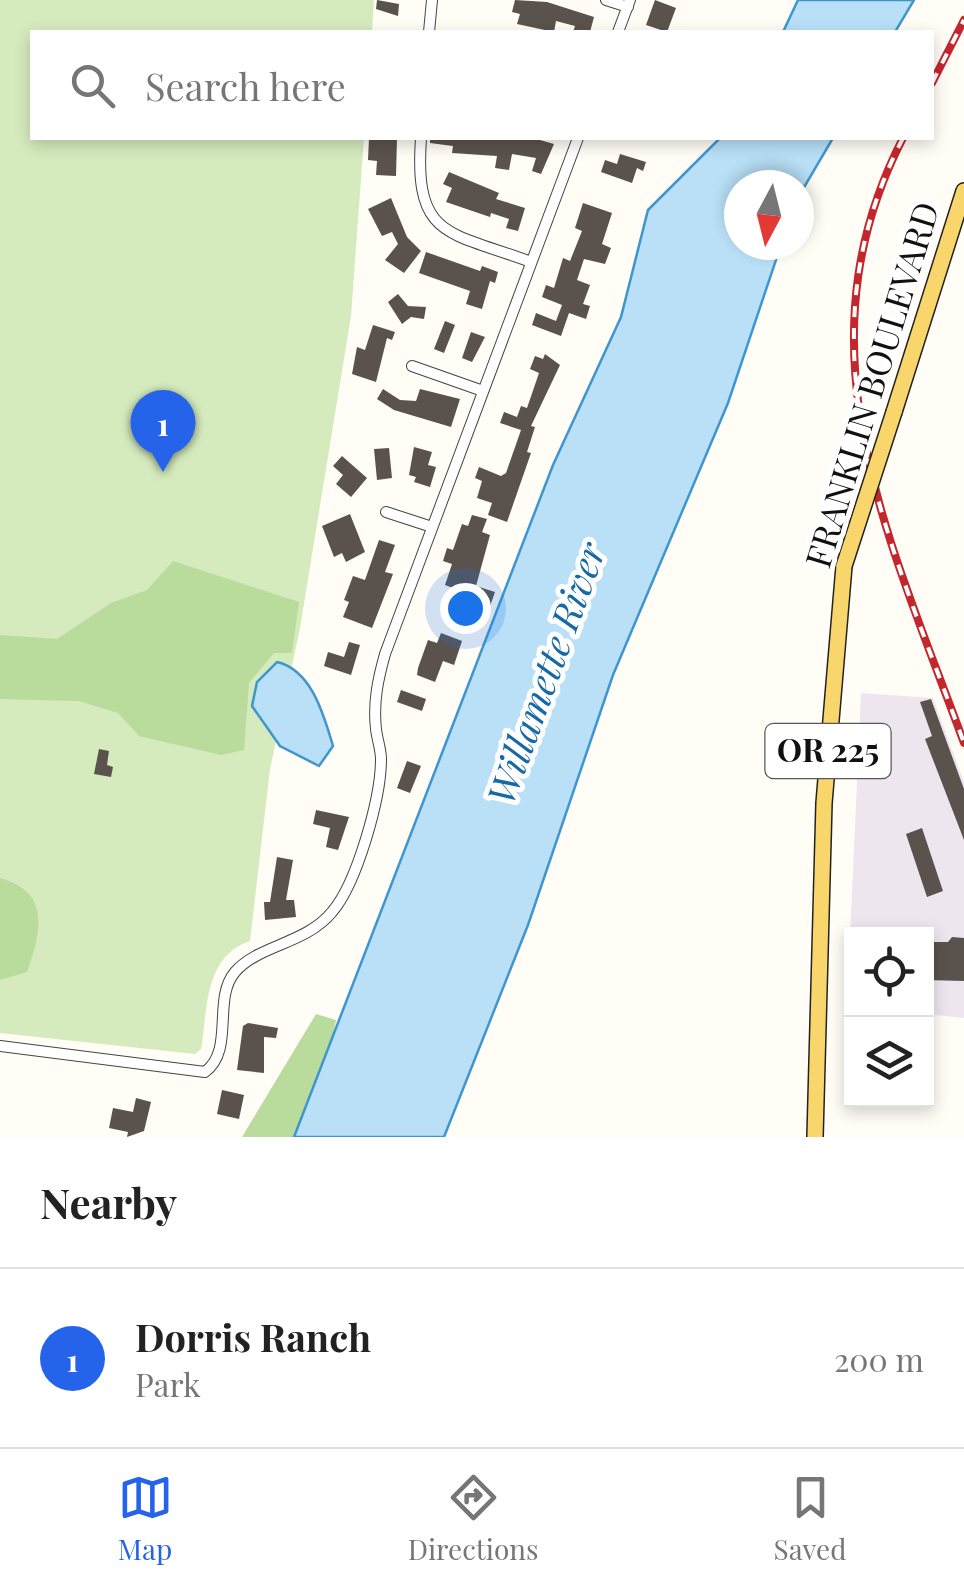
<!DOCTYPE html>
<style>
body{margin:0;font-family:"Playfair Display",serif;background:#f2f2f2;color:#222}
.controls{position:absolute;right:30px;bottom:30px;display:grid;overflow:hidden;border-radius:0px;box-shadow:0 5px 15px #0003}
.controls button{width:90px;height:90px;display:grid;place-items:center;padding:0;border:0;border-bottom:2px solid #e0e0e0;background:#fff;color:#222;font:50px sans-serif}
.compass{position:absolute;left:724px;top:170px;width:90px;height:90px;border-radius:50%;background:#fff;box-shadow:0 5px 15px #0003;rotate:187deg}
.you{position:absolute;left:465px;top:608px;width:35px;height:35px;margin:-25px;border:8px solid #fff;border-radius:50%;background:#1a73e8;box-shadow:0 0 0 15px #1a73e833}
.badge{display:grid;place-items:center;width:65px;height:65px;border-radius:50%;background:#2563eb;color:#fff;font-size:32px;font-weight:700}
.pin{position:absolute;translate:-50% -82px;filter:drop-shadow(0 2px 5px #0008)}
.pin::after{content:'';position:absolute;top:52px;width:35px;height:30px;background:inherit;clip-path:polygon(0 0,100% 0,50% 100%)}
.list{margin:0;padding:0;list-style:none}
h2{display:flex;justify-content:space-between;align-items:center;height:130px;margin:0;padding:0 40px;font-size:42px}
h2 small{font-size:32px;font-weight:400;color:#767676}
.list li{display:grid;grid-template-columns:65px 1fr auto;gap:30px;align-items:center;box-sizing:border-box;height:180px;padding:0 40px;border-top:2px solid #e0e0e0}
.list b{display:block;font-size:38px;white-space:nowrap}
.list p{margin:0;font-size:32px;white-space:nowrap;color:#767676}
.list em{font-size:32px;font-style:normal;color:#767676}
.icon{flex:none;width:55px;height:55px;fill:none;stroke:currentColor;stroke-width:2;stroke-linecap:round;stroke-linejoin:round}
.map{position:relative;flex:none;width:964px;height:1137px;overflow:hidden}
.search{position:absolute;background:#fff;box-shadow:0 5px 15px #0003;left:30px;right:30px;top:30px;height:110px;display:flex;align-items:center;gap:25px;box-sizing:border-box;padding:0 35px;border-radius:0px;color:#767676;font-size:38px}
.sheet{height:310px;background:#fff}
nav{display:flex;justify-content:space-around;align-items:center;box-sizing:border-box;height:140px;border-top:2px solid #e0e0e0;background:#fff;font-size:28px;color:#767676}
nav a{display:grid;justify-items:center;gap:5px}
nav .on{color:#2563eb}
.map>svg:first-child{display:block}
</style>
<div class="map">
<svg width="964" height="1137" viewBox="0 0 964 1137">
<rect width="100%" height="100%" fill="#fffdf5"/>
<path fill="#eee6ef" d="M861,693L933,698L964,782V1018L927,1014L926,934H852L851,1004H847Z"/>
<path fill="#d5ebbd" d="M0,0H374L372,32H32V138H364L351,316L300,628L270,769L250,941C204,956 208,1008 201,1049L195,1054L0,1033Z"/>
<path fill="#b9dc9c" d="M173,561L299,602L292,653H274L249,683L244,750L221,755L139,736L118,713L79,701L0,699V635L57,639L111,603L147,590Z
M0,878C50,892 42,929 27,972L0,980Z
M316,1014L336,1020L331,1047L294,1137H242Z"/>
<path fill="#b9e0f7" stroke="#3f96cf" stroke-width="2.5" d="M798,0H914L895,32H783Z
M720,138H833L799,196V185H739V245H781L728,403L613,675L528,925L444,1137H294L553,465L621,317L648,210Z
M277,662C312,670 324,716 333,746L319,766L280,746L252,706L257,682Z"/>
<path fill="#5a524d" d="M377,0L399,4L398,16L376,9Z
M515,0L547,2L594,17L590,32H573L575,26L556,21L554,32L517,24L520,14L512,12Z
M655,0L676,8L667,32L646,25Z
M369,138H397L396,176L376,175L377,161L368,160Z
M430,138H533L554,144L541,174L532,171L536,158L512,154L509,170L495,168L497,156L452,153L453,146L430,143Z
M620,154L646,162L643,171L637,168L632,183L601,172L605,160L617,164Z
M449,172L499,193L496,199L525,208L518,231L506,228L509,219L491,213L490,217L446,202L452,188L443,184Z
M391,198L407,237L421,251L404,273L385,260L398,244L392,232L382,236L368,209Z
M583,203L612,213L602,244L611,248L605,264L584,259L577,280L590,285L583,304L590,306L586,319L569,313L561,336L532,325L536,313L556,321L562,305L542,297L546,285L554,288L563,258L570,261L582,231L575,228Z
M426,252L480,271L482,266L498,272L495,283L490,281L482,309L466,304L470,291L419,273Z
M398,294L408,306L426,307L424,319L411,317L402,324L388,302Z
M445,321L455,325L444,353L434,349Z
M373,325L395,332L392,340L387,338L376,382L352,374L357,347L365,350Z
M471,332L485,337L472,362L462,358Z
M545,354L560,365L531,426L535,427L527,452L531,453L507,522L488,515L492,503L477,498L482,481L475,478L479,467L501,476L506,473L521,430L500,423L504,412L517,417L521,406L527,408L539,373L530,369L535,356L543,359Z
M383,389L400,400L416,401L420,389L460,399L451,427L394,410L377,399Z
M414,447L432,452L428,465L436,467L430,487L414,482L416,477L409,475Z
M389,448L392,478L377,480L374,449Z
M342,456L367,478L351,497L336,484L343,475L333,466Z
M350,514L365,552L346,562L342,553L334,557L322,526Z
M472,515L487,519L482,532L490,535L476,586L495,592L488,612L463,603L465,598L451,593L453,588L445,585L452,564L443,561L447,548L453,550L462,524L468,526Z
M379,540L395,545L385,572L393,574L372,628L343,617L349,602L344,600L353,576L365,580Z
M441,633L462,641L454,665L443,661L435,682L417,675L418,668L428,640L437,643Z
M349,642L360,645L351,675L324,666L328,652L344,657Z
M401,690L426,699L422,711L397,702Z
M931,699L964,789V840L925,739L932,736L920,702Z
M99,749L109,751L107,765L113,767L111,777L94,774Z
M407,761L421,766L410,793L397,788Z
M316,810L349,817L338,850L326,847L330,828L313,824Z
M922,828L943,891L927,897L906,834Z
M277,857L293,860L286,900H294L296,917L265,920L264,902H270Z
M952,937L964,938V981L926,980V942H948Z
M248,1023L278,1028L276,1038L264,1037V1073L237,1070L243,1026Z
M222,1090L244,1095L239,1119L217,1114Z
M136,1098L151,1102L144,1131L127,1137L128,1132L109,1128L113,1108L133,1112Z"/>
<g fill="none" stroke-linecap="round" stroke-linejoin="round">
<defs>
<path id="minor" d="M606,0L628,7
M429,32L432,0
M618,32L630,0
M421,138C414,239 448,231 531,262
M412,366L483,391
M386,512L432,527
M0,1046L205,1072C235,1050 212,999 235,972C258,945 306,944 332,912C357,883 381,798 381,759C381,749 377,739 376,729C373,702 378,679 385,654L578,138"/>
<path id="primary" d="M894,412L964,191
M815,1137L824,803L844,566"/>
</defs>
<use href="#minor" stroke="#444" stroke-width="12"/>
<use href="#primary" stroke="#222" stroke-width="18"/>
<use href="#minor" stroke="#fff" stroke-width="10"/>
<use href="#primary" stroke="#f9d66b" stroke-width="15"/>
<defs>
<path id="rail" d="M932,83L964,20
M903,138C794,349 890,540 964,743"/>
</defs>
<use href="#rail" stroke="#c4262e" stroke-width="8"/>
<use href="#rail" stroke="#fff" stroke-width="4" stroke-dasharray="11" stroke-linecap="butt"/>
<defs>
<path id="primary-bridge" d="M844,566L894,412"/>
</defs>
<use href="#primary-bridge" stroke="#222" stroke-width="18" stroke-linecap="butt"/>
<use href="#primary-bridge" stroke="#f9d66b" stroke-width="15"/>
</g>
<g text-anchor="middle" stroke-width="10" stroke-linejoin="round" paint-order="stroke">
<rect fill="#fff" stroke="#585858" stroke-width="2.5" x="765.5" y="724" width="125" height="54" rx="8"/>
<g font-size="32" font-weight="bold" fill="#111">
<text x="828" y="762">OR 225</text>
</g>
<g font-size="35" fill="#111" stroke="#fff">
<text transform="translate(873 385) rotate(-73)" y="12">FRANKLIN BOULEVARD</text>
</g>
<g font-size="38" font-style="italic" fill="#1768a6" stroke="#fff">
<text transform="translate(547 674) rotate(-70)" y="13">Willamette River</text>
</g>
</g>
</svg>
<div class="controls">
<button><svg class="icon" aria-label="locate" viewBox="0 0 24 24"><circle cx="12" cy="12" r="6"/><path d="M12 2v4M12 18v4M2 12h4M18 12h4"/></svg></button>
<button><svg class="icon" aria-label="layers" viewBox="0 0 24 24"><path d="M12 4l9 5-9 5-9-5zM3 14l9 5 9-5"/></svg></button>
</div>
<svg class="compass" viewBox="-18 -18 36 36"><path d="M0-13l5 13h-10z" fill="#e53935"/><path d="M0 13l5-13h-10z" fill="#767676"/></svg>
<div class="you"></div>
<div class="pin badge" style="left:163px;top:472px">1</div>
<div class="search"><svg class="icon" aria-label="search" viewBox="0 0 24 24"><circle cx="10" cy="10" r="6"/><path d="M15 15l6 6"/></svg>Search here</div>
</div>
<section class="sheet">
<h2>Nearby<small></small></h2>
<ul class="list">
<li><span class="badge">1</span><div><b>Dorris Ranch</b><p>Park</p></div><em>200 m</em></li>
</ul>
</section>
<nav>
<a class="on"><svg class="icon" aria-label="map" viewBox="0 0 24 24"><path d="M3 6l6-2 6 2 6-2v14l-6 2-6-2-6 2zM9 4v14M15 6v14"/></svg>Map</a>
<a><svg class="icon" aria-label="directions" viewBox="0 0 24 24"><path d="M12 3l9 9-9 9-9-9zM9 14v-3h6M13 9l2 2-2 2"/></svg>Directions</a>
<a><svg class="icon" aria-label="saved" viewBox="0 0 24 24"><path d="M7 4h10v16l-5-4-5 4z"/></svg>Saved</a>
</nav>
